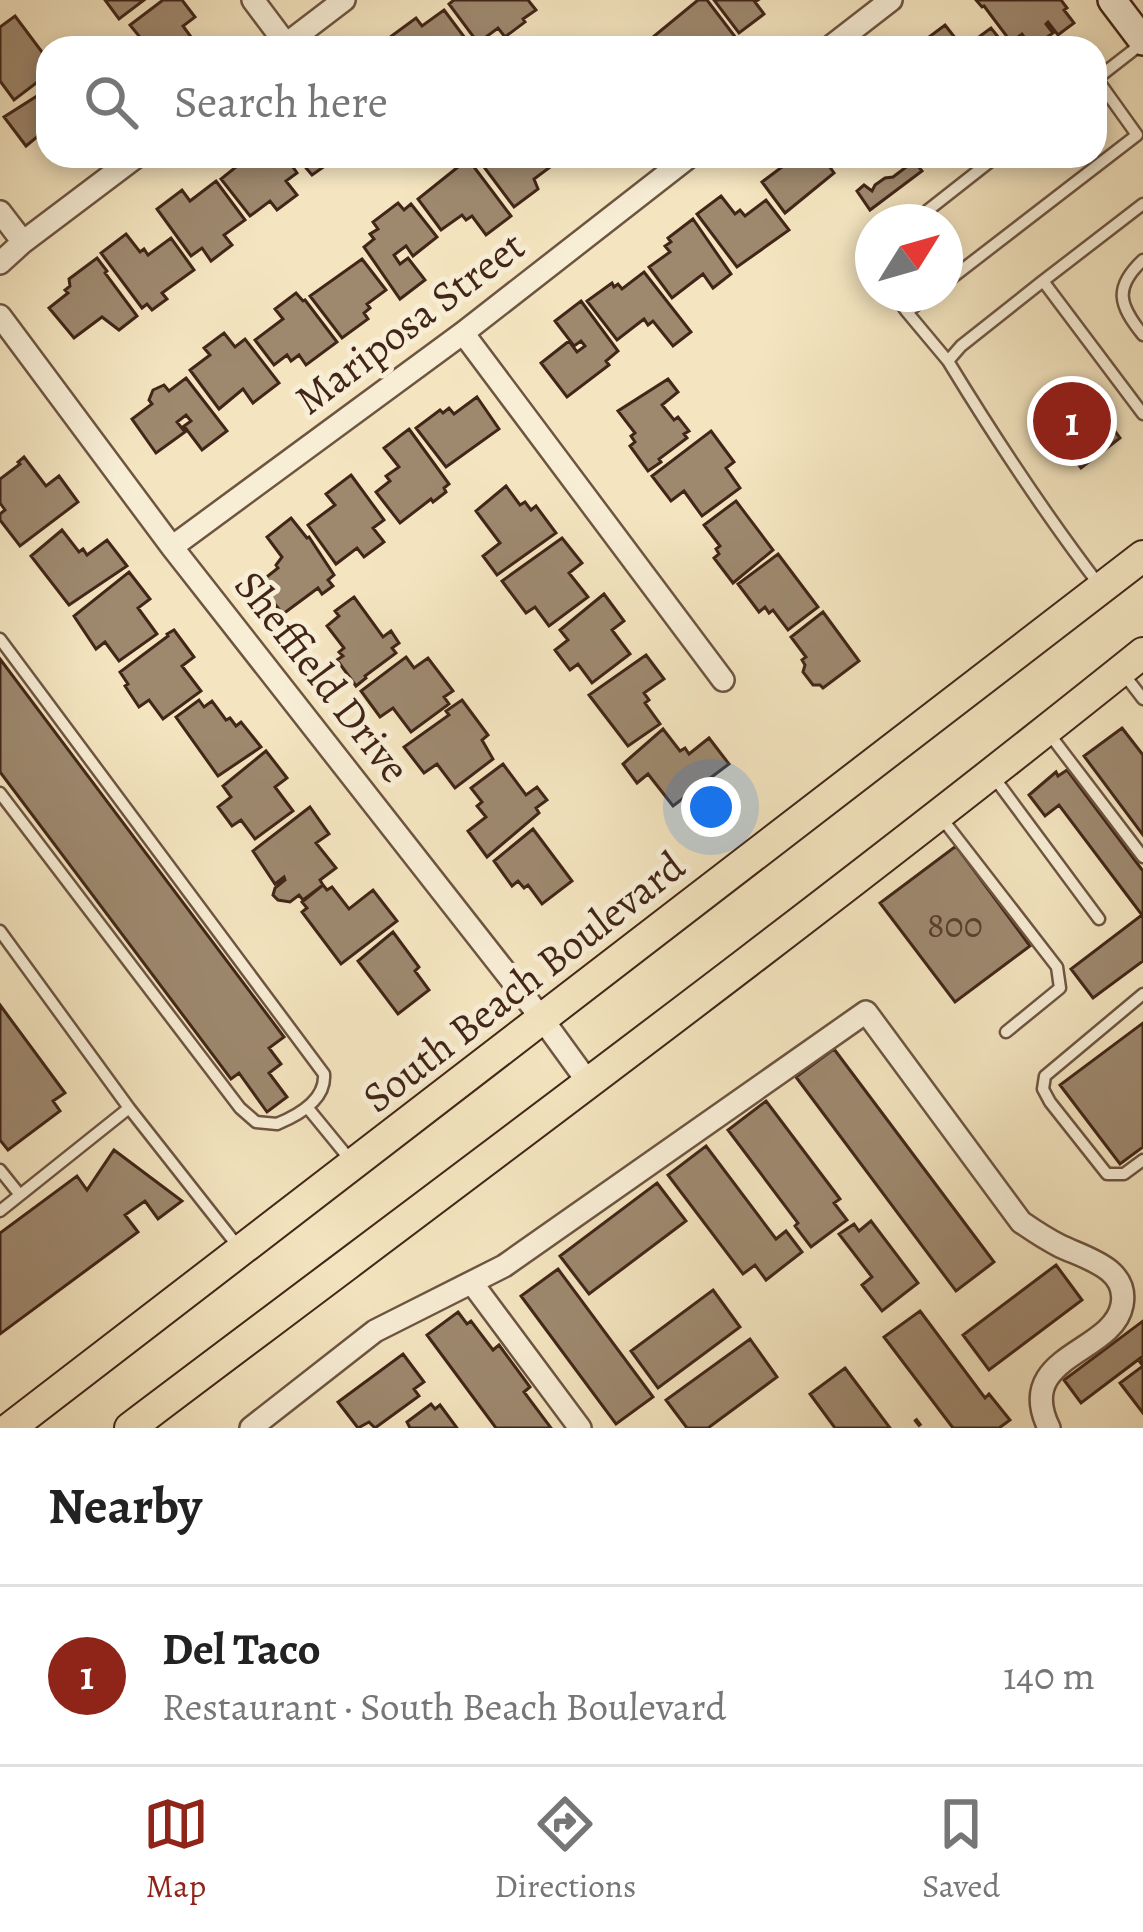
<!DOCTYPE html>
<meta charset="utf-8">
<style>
body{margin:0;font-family:Alegreya,serif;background:#f2f2f2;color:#222}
.compass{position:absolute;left:855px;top:204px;width:108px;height:108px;border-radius:50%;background:#fff;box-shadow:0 6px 18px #0003;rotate:53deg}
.you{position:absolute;left:711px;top:807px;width:42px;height:42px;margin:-30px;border:9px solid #fff;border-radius:50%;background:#1a73e8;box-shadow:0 0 0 18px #1a73e833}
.badge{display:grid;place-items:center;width:78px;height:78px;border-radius:50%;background:#8f2418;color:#fff;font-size:39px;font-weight:700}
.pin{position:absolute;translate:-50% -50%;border:6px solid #fff;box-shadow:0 3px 12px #0006}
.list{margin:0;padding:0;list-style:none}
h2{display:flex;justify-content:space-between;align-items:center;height:156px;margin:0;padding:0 48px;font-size:51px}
h2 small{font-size:39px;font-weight:400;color:#767676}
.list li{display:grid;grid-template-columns:78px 1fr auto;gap:36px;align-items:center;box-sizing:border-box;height:180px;padding:0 48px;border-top:3px solid #e0e0e0}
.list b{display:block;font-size:45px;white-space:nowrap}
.list p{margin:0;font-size:39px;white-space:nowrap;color:#767676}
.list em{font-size:39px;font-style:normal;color:#767676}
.icon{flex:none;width:66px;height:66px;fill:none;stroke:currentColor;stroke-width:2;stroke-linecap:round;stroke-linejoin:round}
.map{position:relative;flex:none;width:1143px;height:1428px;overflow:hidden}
.search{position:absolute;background:#fff;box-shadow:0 6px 18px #0003;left:36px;right:36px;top:36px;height:132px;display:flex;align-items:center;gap:30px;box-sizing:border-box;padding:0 42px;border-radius:36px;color:#767676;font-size:45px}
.sheet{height:336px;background:#fff}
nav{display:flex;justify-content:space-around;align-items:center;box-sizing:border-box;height:168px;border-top:3px solid #e0e0e0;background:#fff;font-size:33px;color:#767676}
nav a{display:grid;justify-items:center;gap:6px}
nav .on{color:#8f2418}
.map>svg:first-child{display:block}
</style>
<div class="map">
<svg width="1143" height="1428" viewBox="0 0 1143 1428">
<rect width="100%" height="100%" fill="#f4e5c0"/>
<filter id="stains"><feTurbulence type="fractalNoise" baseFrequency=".00167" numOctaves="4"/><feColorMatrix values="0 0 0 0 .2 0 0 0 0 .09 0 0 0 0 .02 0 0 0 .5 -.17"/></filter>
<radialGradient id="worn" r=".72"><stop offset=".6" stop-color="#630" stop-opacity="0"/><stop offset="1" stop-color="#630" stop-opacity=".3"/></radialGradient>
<path fill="#9e896f" stroke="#412518" stroke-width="3" d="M105,0H144L119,19Z
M163,0H182L195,17L183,26L199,48H128L126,46L139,36L130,25Z
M454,0H528L536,10L523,19L525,22L505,37L498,28L478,43L449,4Z
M698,0H707L736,38L722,48H661L653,37Z
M714,0H758L755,2L764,14L739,33Z
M976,0H1061L1067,8L1064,10L1074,23L1058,35L1048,22L1046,24L1053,33L1032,48L1022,34L1011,42L984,6L982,7Z
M444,10L468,42L461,48H392L386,40L416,18L422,26Z
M15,16L48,60V74L14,100L0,81V27Z
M945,25L959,43L964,39L968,45L991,28L1007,48H925L921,43Z
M48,89V148L38,136L26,146L4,117Z
M244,156H285L297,173L286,181L297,195L277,210L270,201L250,216L221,179L246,159Z
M296,156H328L332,161L312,175Z
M498,156H553L557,162L534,179L538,189L514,207L484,167Z
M784,156H822L834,173L785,213L762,182L786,164L781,158Z
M468,159L511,216L486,235L472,216L466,220L462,215L441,230L418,199Z
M914,161L922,171L870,210L857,191L864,185L872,191L875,185L885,178L893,177Z
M216,181L245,220L224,235L232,245L211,261L202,248L191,256L157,209L182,190L190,201Z
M721,196L735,214L740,210L745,216L766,200L789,230L737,267L697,214Z
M398,203L404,210L411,204L437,237L413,256L406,246L394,255L400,264L408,258L425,280L400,299L364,247L374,239L370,234L378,229L373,222Z
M693,219L731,274L713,288L703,274L672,298L649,267L670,252L665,246L671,242L668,238Z
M126,234L140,252L144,249L148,255L171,238L194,270L162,293L167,299L152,310L147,304L142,308L101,253Z
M97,258L107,271L105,273L137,316L119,330L102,317L74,338L49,308L68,293L65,290L70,286L69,279Z
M362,259L386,290L367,304L370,308L364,313L368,319L342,338L310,296Z
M644,272L691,332L673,346L653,321L648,325L644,319L617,340L587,301L612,283L614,287L618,284L622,289Z
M296,293L303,301L305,300L337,342L306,365L299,355L291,361L287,355L274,365L255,340L283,319L275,309Z
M581,301L618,351L606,361L609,365L567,397L541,363L569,341L577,352L585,346L581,341L574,346L555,321Z
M224,333L235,347L245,339L279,383L253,403L243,389L219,409L190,370L210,355L204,348Z
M186,378L227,431L202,450L184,426L191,421L186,415L177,422L185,432L156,453L132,419L152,404L149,400L153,390L164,385L169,391Z
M668,379L678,392L662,405L674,420L678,417L689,431L684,434L687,438L659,459L661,462L648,471L630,446L635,442L631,436L635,433L618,411Z
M1073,382L1088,401L1091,399L1120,438L1081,468L1053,432L1057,429L1041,407Z
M477,397L499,429L446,467L416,428L440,410L443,413L449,408L454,414Z
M409,429L449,484L444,488L446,492L433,502L431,499L400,523L376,492L390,481L386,476L399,467L384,448Z
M711,431L734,462L726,468L740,488L702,516L684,491L671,501L652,476Z
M24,457L46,486L59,476L78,502L20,546L0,520V514L5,510L0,503V479L20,464L18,462Z
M351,475L384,520L373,528L384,542L364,557L357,548L336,564L308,525L335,505L326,494Z
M506,486L520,505L525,502L531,510L536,506L556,533L497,575L483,556L500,543L476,511Z
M736,501L773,550L733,583L714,558L719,554L716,549L720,546L704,525Z
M291,518L307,538L309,537L334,575L328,580L333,586L322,594L318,588L283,614L258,584L278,568L276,565L282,557L267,537Z
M62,530L79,552L83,549L87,555L107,540L127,566L69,605L31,556Z
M562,538L582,563L569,573L588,597L549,626L535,607L526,613L502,581Z
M778,554L818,607L788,630L773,610L769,613L765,607L759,612L738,584Z
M129,572L150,599L138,608L157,634L119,661L105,642L96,649L74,616Z
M604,594L624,621L612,630L630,654L592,683L578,664L570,670L555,650L568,640L560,630Z
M354,597L383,637L391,631L399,643L392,648L396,653L365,676L366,678L356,686L337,660L343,656L339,652L344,648L327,626L339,616L335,611Z
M823,612L859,661L823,688L820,685H813L803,672L805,665L802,660L806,657L791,637Z
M174,630L194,657L182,666L201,691L163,719L149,700L139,707L125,686L128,684L120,672L168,636L167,634Z
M646,655L664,679L644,693L649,700L645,703L660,724L628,746L589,695Z
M406,657L414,668L428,658L453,691L444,697L449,704L411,732L393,708L380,717L361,691Z
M0,659L284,1037L269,1048L281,1064L269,1073L287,1097L267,1112L239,1073L231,1079L0,772Z
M199,700L204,707L212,701L226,720L230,718L236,726L241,722L261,747L218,776L176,717Z
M462,700L488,735L482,740L493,759L455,788L437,764L424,773L404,747L449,715L446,711Z
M1122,728L1143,755V835L1084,756Z
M663,729L680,751L685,748L689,754L709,738L729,764L673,806L648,774L637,783L623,764Z
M266,751L287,778L275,787L293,811L255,839L241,820L232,826L218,807L231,797L223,786Z
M503,764L526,795L537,787L547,800L536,808L539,813L487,857L468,831L486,817L477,806L482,802L471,788Z
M1067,770L1143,871V961L1093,998L1071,969L1142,915L1059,805L1045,816L1029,795L1056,772L1058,776Z
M310,807L329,834L316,843L336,868L320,880L323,885L303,900L299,895L290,902L278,900L273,895L275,888L285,880L284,877L275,884L253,851Z
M533,829L572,881L542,904L528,885L524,888L518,881L512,886L494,861Z
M956,846L1030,946L955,1002L880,903Z
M323,885L327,890L332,887L349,909L373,890L397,921L341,964L302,912L307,908L302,902Z
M393,932L419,967L415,971L429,990L398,1014L358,961Z
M0,1005L65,1093L53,1101L60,1111L8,1150L0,1140Z
M1143,1023V1147L1120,1164L1060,1085Z
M834,1049L994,1262L956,1291L796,1077Z
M766,1101L840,1199L834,1203L847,1220L811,1247L795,1226L798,1223L728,1130Z
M706,1146L776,1239L786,1231L802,1252L766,1280L755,1265L743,1274L668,1175Z
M114,1150L182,1201L158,1219L145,1201L125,1215L138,1232L0,1334V1233L77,1176L87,1190Z
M657,1183L686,1221L589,1294L560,1256Z
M871,1221L918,1283L882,1311L862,1285L872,1277L839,1234L854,1224L859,1231Z
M1056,1265L1082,1300L989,1370L963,1335Z
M558,1269L653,1397L616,1424L521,1296Z
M713,1290L740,1327L658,1388L631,1351Z
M920,1311L985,1398L989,1394L1010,1420L999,1428H953L884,1337Z
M458,1312L467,1324L471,1321L493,1350L499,1345L530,1387L524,1392L551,1428H496L427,1335Z
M1143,1321V1356L1081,1403L1064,1380Z
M750,1339L777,1377L708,1428H687L666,1400Z
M403,1354L424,1382L414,1389L419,1396L375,1428L369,1422L358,1428L338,1402Z
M1143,1360V1413L1120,1383L1143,1366L1140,1362Z
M845,1368L890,1428H835L810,1394Z
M431,1404L435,1409L440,1405L457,1428H410L407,1422Z"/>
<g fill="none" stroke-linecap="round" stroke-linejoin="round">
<defs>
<path id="service" d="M1095,80L1140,45
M1143,204L1043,281L1143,414
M913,222L997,156
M873,253L867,257L873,265
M1143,260C1113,288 1119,305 1143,335
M1043,281L961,346L948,361C995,438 1045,514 1100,586
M945,283L1137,135L1097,79
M894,294L907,312L930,294
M907,312L948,361
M0,639L324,1074C326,1100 299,1115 277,1124L256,1122L240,1108L0,793
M1123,673L1143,699
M1047,731L1143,857
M993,776L1099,919
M940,816L1057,967L1060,988L1006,1032
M0,931L129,1108L240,1249
M1143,994L1045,1076L1043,1089L1050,1102L1107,1174H1124L1143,1160
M307,1107L352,1162
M0,1170L20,1195
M0,1211L129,1108"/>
<path id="minor" d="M253,0L286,44
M281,48L344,0
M829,48L891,0
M0,212L23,242
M0,263L23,242L137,156
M0,316L172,547L543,1020L588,1082
M463,333L723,680
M172,547L463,333L690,156
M472,1283L580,1428
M251,1428L375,1331L504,1266L866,1012L1021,1222C1034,1231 1046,1239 1060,1246C1085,1258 1129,1268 1122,1305C1113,1354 1013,1355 1049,1428"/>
<path id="secondary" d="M1112,0L1143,41"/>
<path id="primary" d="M10,1428L1143,556
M130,1428C469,1172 812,919 1143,653"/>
</defs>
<use href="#service" stroke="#6e5542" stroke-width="15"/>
<use href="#minor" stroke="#6e5542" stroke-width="26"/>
<use href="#secondary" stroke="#412518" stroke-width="32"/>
<use href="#primary" stroke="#412518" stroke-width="34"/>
<path stroke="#412518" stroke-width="4.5" stroke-dasharray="9 6" stroke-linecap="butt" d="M915,1419L922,1428"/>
<use href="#service" stroke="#f8eed6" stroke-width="10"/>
<use href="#minor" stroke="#f8eed6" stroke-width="21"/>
<use href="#secondary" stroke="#f8eed6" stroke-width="27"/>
<use href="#primary" stroke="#f4e5c0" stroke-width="30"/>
</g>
<g text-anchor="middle" stroke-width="10" stroke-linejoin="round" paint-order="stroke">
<g font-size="36" fill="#583e2e">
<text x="955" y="937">800</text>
</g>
<g font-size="42" fill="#412518" stroke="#f8eed6">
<text transform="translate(409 322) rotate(-37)" y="15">Mariposa Street</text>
<text transform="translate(323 676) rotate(52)" y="15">Sheffield Drive</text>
<text transform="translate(523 981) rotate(-38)" y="15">South Beach Boulevard</text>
</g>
</g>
<rect width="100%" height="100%" filter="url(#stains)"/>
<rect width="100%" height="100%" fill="url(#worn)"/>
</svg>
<svg class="compass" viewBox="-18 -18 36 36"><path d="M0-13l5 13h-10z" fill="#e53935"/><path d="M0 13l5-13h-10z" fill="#767676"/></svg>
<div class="you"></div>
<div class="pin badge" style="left:1072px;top:421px">1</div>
<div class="search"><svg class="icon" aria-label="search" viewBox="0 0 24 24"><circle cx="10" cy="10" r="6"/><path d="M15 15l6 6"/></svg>Search here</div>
</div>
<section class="sheet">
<h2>Nearby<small></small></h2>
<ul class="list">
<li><span class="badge">1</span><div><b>Del Taco</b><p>Restaurant · South Beach Boulevard</p></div><em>140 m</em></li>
</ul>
</section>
<nav>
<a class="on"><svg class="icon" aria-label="map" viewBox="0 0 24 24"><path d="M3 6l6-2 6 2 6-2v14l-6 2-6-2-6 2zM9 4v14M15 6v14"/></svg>Map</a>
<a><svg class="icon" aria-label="directions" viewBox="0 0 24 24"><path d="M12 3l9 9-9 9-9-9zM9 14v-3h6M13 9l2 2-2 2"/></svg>Directions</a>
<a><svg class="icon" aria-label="saved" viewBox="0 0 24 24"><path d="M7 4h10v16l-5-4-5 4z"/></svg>Saved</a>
</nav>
